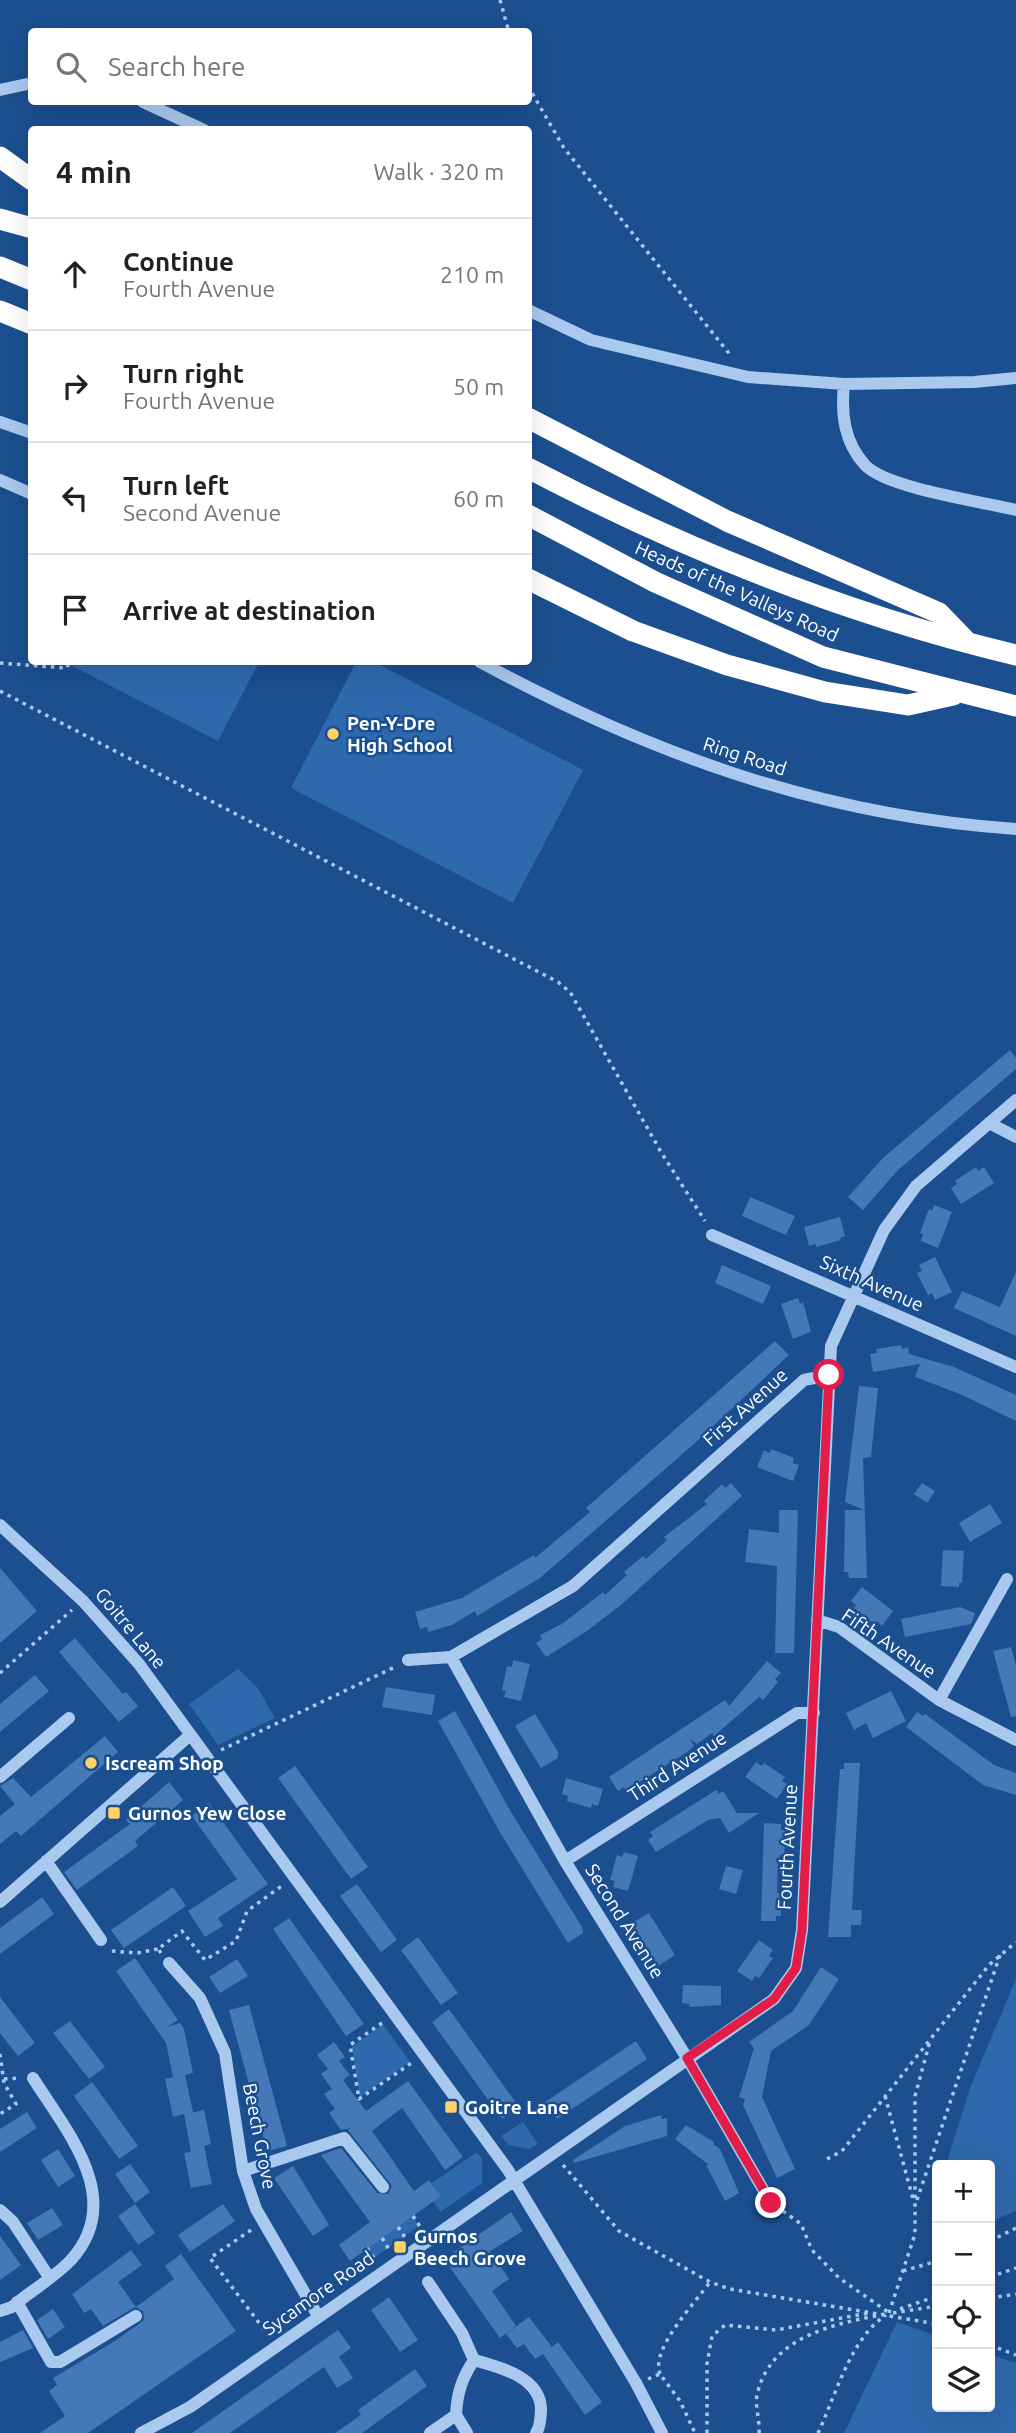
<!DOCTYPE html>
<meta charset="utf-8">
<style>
body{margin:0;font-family:Ubuntu,sans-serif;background:#f6f6f6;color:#202124}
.controls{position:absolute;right:21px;bottom:21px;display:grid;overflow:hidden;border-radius:7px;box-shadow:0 7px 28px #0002}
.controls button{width:63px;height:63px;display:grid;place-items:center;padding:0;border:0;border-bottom:2px solid #e0e0e0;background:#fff;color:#202124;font:35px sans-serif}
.stop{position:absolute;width:21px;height:21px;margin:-16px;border:5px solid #e11d48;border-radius:50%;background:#fff}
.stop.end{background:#e11d48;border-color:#fff;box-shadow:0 2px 7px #0008}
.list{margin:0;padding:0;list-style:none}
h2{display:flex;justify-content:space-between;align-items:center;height:91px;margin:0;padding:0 28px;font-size:30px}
h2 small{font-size:23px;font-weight:400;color:#757577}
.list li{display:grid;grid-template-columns:46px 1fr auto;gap:21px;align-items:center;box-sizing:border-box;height:112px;padding:0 28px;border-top:2px solid #e0e0e0}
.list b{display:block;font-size:26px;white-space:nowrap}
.list p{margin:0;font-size:23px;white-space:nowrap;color:#757577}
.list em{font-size:23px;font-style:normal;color:#757577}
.icon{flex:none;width:38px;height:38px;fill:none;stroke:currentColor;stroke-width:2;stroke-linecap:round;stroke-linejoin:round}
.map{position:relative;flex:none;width:1016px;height:2433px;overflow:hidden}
.search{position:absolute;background:#fff;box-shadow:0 7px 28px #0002;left:28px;top:28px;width:504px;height:77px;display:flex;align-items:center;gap:18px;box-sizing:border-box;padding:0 24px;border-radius:7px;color:#757577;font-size:26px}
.panel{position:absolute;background:#fff;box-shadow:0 7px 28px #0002;left:28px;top:126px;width:504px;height:539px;border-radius:7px}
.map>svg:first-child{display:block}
</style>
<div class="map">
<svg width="1016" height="2433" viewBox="0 0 1016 2433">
<rect width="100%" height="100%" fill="#1b4f8f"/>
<path fill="#2e69ad" d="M72,662H259L218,741L70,665Z
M356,662H374L583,770L513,903L291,788Z
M238,1669L257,1687L275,1718L218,1745L189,1704Z
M1016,1979V2211L990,2222V2165H946L970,2088Z
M383,2024L410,2062L360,2097L352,2047Z
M523,2122L538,2144L529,2149L508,2145L501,2136Z
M477,2152L482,2159V2183L440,2212L433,2201L440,2195L432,2183Z
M413,2216L419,2226L374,2258L367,2248Z
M897,2322L937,2336V2407H990V2354L1016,2363V2433H844Z"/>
<path fill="#4478b7" d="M1010,1050L1016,1058V1069L898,1170L863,1210L848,1197L883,1158Z
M976,1167L978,1171L984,1167L994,1183L961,1204L951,1188L957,1184L955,1181Z
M750,1197L795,1216L786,1235L742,1216Z
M934,1205L952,1212L938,1248L921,1241L923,1234L920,1233L929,1209L932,1211Z
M840,1217L845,1236L840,1238L841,1240L816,1247V1244L809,1246L804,1227Z
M935,1257L952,1292L935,1300L932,1293L928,1295L917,1273L922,1271L919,1265Z
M722,1265L771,1286L763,1304L715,1283Z
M1016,1272V1336L954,1308L962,1291L1000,1307Z
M798,1298L800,1304L803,1302L811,1332L793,1339L781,1304Z
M775,1341L789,1355L695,1443L540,1578L477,1616L475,1611L452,1625L428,1632L427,1627L420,1629L415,1612L462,1598L534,1555L535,1558L590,1512L586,1508Z
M901,1345L902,1349L908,1347L909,1354L954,1367L1016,1395V1421L960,1394L915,1377L920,1364L873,1372L870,1354L877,1353L876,1349Z
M859,1386L878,1388L871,1457L863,1458L867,1578H849L848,1572H844L845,1510H864L845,1502Z
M771,1449L794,1458L793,1463L799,1465L793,1481L757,1467L764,1450L770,1453Z
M731,1483L742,1496L622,1604L587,1631L546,1657L536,1643L542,1639L540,1635L562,1624L603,1592L605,1595L627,1575L624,1572L643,1556L646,1559L667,1540L664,1537L707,1504L704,1501L722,1484L725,1488Z
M922,1483L935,1491L927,1503L914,1494Z
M990,1504L1002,1523L970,1542L959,1523Z
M779,1510H798L794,1653H775L777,1566L745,1562L749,1529L779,1533Z
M943,1550L964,1551L962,1583H959V1587L941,1586Z
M0,1568L37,1611L0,1643Z
M862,1587L893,1611L882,1626L877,1621L874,1624L854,1608L856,1605L851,1601Z
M960,1607L975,1613L971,1624L905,1637L901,1619Z
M75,1638L123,1694L126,1692L138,1706L119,1722L59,1652Z
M1011,1647L1016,1665V1716L1011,1717L993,1651Z
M513,1660L530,1664L521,1701L504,1697L506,1691L502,1690L507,1666L512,1667Z
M767,1661L781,1673L775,1679L778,1682L763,1700L759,1697L714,1736L712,1733L697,1744L690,1739L694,1746L690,1750L626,1791L624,1787L618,1791L609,1777L725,1700L729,1706Z
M35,1675L49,1691L0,1732V1704Z
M386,1687L435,1695L432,1715L382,1707Z
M891,1691L906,1721L873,1738L866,1723L854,1730L846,1713Z
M455,1711L511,1812L582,1927L583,1933L568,1943L501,1834L438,1721Z
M917,1712L923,1716L925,1714L994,1765L1016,1773V1795L983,1785L906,1727Z
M535,1714L558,1752V1758L541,1768L515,1726Z
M105,1736L118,1752L21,1836L16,1831L0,1844V1816L15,1804L0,1786L13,1778L31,1797Z
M756,1762L762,1766L764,1763L785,1777L782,1781L787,1784L777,1799L745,1777Z
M844,1763H860L852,1910H862L861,1925H851V1937H828L840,1769H844Z
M295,1766L368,1867L351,1879L278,1778Z
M566,1778L603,1789L598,1806L592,1804L591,1808L567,1801L568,1796L562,1794Z
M169,1782L183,1800L135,1841L138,1846L77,1890L64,1872L130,1824L126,1820Z
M716,1790L719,1794L723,1791L737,1813H759L729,1833L720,1818L708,1820L656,1852L648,1840L653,1836L650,1832Z
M209,1803L268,1884L218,1918L223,1926L205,1937L188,1911L237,1879L192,1816Z
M764,1823L781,1824V1830H786L784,1855H780L778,1860L777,1893H781V1916H776V1921H761Z
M624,1852L638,1856L628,1891L613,1887L615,1881L610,1880L617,1855L622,1857Z
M726,1866L743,1870L736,1894L719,1889Z
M357,1884L397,1940L381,1952L340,1896Z
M173,1887L186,1906L124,1948L111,1930Z
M42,1897L54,1914L0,1954V1928Z
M649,1913L675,1955L658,1966L632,1923Z
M289,1918L364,2024L346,2036L273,1929Z
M418,1937L458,1993L441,2005L401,1950Z
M759,1940L773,1950L769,1956L773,1958L759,1978L755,1976L752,1981L737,1971Z
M135,1958L178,2020L167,2027L180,2023L184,2029L193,2073L185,2075L193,2112L190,2113L204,2110L211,2144L204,2146L212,2184L191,2188L184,2153L191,2152L184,2114L173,2117L165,2079L173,2077L166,2043L116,1971Z
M237,1959L248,1976L220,1993L209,1977Z
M821,1967L839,1979L809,2025L771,2051L762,2097L795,2169L777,2178L743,2105L745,2099L739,2097L754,2048L749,2042L793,2011Z
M683,1985L721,1986V2005L689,2007L690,2004L682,2003Z
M0,1997L35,2043L18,2056L0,2033Z
M249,2005L287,2146L267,2151L229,2010Z
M449,2009L519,2107L502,2119L432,2022Z
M70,2021L105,2067L89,2079L53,2033Z
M636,2041L647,2059L557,2119L545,2102Z
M334,2042L345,2057L339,2061L350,2075L343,2080L366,2111L408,2081L463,2157L445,2170L402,2108L372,2131L414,2191L429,2180L441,2196L350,2261L339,2245L370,2222L321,2155L341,2148L377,2193L388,2194L392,2186L348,2130L351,2128L341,2130L329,2113L335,2109L324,2094L332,2089L321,2074L328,2069L317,2055Z
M92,2082L138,2146L119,2159L74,2096Z
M27,2112L37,2128L0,2152V2129Z
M661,2115L662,2119L667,2118V2136L574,2163L573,2160L625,2126Z
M686,2125L714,2142L713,2144L720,2149L739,2193L725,2201L706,2165H709L675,2139Z
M58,2149L75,2176L58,2187L41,2160Z
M130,2164L150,2192L135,2203L115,2174Z
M293,2166L329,2225L313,2236L274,2178Z
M135,2204L155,2233L138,2245L118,2216Z
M223,2204L235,2221L190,2252L178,2235Z
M52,2208L63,2225L38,2240L27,2223Z
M511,2212L523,2231L490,2251L509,2279L492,2291L516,2326L500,2338L444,2259Z
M0,2236L21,2265L0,2280Z
M131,2250L142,2265L118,2282L136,2307L174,2279L165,2266L181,2254L236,2331L88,2433H40L65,2416L49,2391L57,2385L53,2378L115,2341L144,2320L143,2311L135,2307L103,2326L91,2309L84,2313L72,2294Z
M389,2297L418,2340L400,2352L371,2310Z
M53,2309L65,2327L48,2339L37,2320Z
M529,2317L552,2347L558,2342L602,2402L585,2415L543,2354L535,2359L524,2344L517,2348L506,2334Z
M23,2330L33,2348L0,2362V2342Z
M338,2330L351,2348L339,2357L353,2378L337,2388L324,2367L230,2433H192Z
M415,2369L427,2386L362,2433H335L361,2415L358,2410Z"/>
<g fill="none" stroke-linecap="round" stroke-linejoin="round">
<path stroke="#a9c9ee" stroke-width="3.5" stroke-dasharray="3.5 5" stroke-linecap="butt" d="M500,0L509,32
M528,86L564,148L732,357
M0,663L67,668L69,662
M0,691L558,982L570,992L661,1152L705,1221
M0,1673L72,1610
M221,1750L397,1666
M112,1951L137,1953L158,1949
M161,1953L158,1949L182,1931L205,1960L236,1941L247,1911L283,1885
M382,2023L350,2045L359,2099L413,2062
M0,2054L4,2083L16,2104L0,2114
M4,2079L20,2078
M885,2096L913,2199
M827,2159L842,2151L989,1965L1016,1942
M563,2165L619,2231L710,2282L730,2289L937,2324
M917,2200L1000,1955
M783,2211L801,2224L812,2250L839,2278L888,2312
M413,2216L421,2228
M398,2227L406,2239
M251,2230L210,2258L269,2336
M382,2238L390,2251
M990,2241L1016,2228
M367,2248L376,2261
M903,2271L937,2261
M990,2277L1016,2268
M990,2298L1016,2294
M900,2309L937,2296
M889,2313L915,2234V2096L930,2041
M893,2313L937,2306
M990,2345L1016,2355
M660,2374C650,2349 696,2302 710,2282
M648,2379L660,2374L680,2401L695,2433
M707,2433V2364L712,2336L725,2325L776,2330L869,2313
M759,2433C760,2421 755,2407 757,2395C770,2336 834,2324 885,2314
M818,2433C836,2395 850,2339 886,2315"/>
<path stroke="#a9c9ee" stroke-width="12" d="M0,90L32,83
M143,102L204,130
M528,310L591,340L748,377L844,384L974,382L1016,378
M844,384C841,414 844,442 865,465C886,488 983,502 1016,510
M0,422L32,433
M0,480L32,494
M480,662C651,754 821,816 1016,829
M989,1123L1016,1137
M712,1235L1016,1367
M0,1525L83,1601L139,1664L508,2170L636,2383L662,2433
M817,1620L839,1627L939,1700L1016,1740
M451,1657L565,1861L687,2058L771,2203
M408,1660L451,1657L573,1586L804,1380L829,1375
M939,1700L1007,1579
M0,1777L69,1718
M46,1861L101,1940
M565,1861L797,1713H814
M0,1902L189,1736
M169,1963L200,1998L225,2053L243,2171L256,2209L318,2316
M243,2171L344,2138L383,2187
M0,2210L13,2222L49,2277
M428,2282L462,2333L474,2360C462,2378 457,2393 456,2415L430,2433
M17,2302L51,2362H60L136,2316
M0,2311L12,2307C30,2291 54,2278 71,2260C126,2199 67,2132 33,2078
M474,2360C499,2367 542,2377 541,2411C540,2419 541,2426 536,2433
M456,2415L467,2433
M141,2433L190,2407L774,1999L796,1968L802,1930L831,1346L884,1230L916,1186L1016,1100"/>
<path stroke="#fff" stroke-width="21" d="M0,157L32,180
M0,219L32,228
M0,267L32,280
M0,311L32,324
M528,418L727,521L939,613L967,642
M528,468C681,548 848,615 1016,655
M528,515L655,582L823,657L1016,706
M528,579L633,631L727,665L825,692L908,705L953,695"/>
</g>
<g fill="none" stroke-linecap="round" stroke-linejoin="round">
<path stroke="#e11d48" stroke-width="9" d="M771,2203L687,2058L774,1999L796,1968L802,1930L829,1375"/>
</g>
<g fill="#ffd166" stroke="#1b4f8f" stroke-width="2.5">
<circle cx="333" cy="734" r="7"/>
<circle cx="91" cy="1763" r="7"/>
<rect x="107" y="1806" width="14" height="14" rx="3.5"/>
<rect x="444" y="2100" width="14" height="14" rx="3.5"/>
<rect x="393" y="2240" width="14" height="14" rx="3.5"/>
</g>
<g text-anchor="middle" stroke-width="5" stroke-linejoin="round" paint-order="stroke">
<g font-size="19" fill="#fff" stroke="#1b4f8f">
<text transform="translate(737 591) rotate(24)" y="7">Heads of the Valleys Road</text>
<text transform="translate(745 756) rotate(18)" y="7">Ring Road</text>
<text transform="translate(872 1283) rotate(24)" y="7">Sixth Avenue</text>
<text transform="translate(745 1407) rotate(-42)" y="7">First Avenue</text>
<text transform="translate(131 1628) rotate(50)" y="7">Goitre Lane</text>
<text transform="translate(889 1643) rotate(34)" y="7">Fifth Avenue</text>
<text transform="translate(677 1766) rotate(-33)" y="7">Third Avenue</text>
<text transform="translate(787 1847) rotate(-87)" y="7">Fourth Avenue</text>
<text transform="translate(625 1921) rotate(58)" y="7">Second Avenue</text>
<text transform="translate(260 2136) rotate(79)" y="7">Beech Grove</text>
<text transform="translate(318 2293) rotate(-35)" y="7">Sycamore Road</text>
</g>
<g font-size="19" font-weight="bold" fill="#fff" stroke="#1b4f8f" text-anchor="start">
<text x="347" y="730">Pen-Y-Dre<tspan x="347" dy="22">High School</tspan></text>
<text x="105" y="1770">Iscream Shop</text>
<text x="128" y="1820">Gurnos Yew Close</text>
<text x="465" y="2114">Goitre Lane</text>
<text x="414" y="2243">Gurnos<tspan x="414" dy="22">Beech Grove</tspan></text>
</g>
</g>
</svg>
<div class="controls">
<button>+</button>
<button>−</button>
<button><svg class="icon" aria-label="locate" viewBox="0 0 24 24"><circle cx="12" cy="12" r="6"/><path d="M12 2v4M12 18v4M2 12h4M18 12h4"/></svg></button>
<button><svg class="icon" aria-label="layers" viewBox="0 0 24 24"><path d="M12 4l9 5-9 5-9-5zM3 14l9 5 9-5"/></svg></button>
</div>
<div class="stop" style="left:829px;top:1375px"></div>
<div class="stop end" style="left:771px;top:2203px"></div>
<div class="search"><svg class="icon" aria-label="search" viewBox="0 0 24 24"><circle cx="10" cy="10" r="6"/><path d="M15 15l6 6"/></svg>Search here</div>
<section class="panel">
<h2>4 min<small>Walk · 320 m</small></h2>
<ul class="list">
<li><svg class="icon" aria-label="ahead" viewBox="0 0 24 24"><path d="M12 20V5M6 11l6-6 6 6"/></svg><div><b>Continue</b><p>Fourth Avenue</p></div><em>210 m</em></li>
<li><svg class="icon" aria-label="right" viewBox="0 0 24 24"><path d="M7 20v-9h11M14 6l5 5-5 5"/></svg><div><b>Turn right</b><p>Fourth Avenue</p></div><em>50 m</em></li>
<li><svg class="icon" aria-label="left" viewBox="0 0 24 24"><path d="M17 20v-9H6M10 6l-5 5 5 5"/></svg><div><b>Turn left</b><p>Second Avenue</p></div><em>60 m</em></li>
<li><svg class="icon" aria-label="arrive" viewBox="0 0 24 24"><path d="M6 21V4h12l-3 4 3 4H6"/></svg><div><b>Arrive at destination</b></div></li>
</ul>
</section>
</div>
